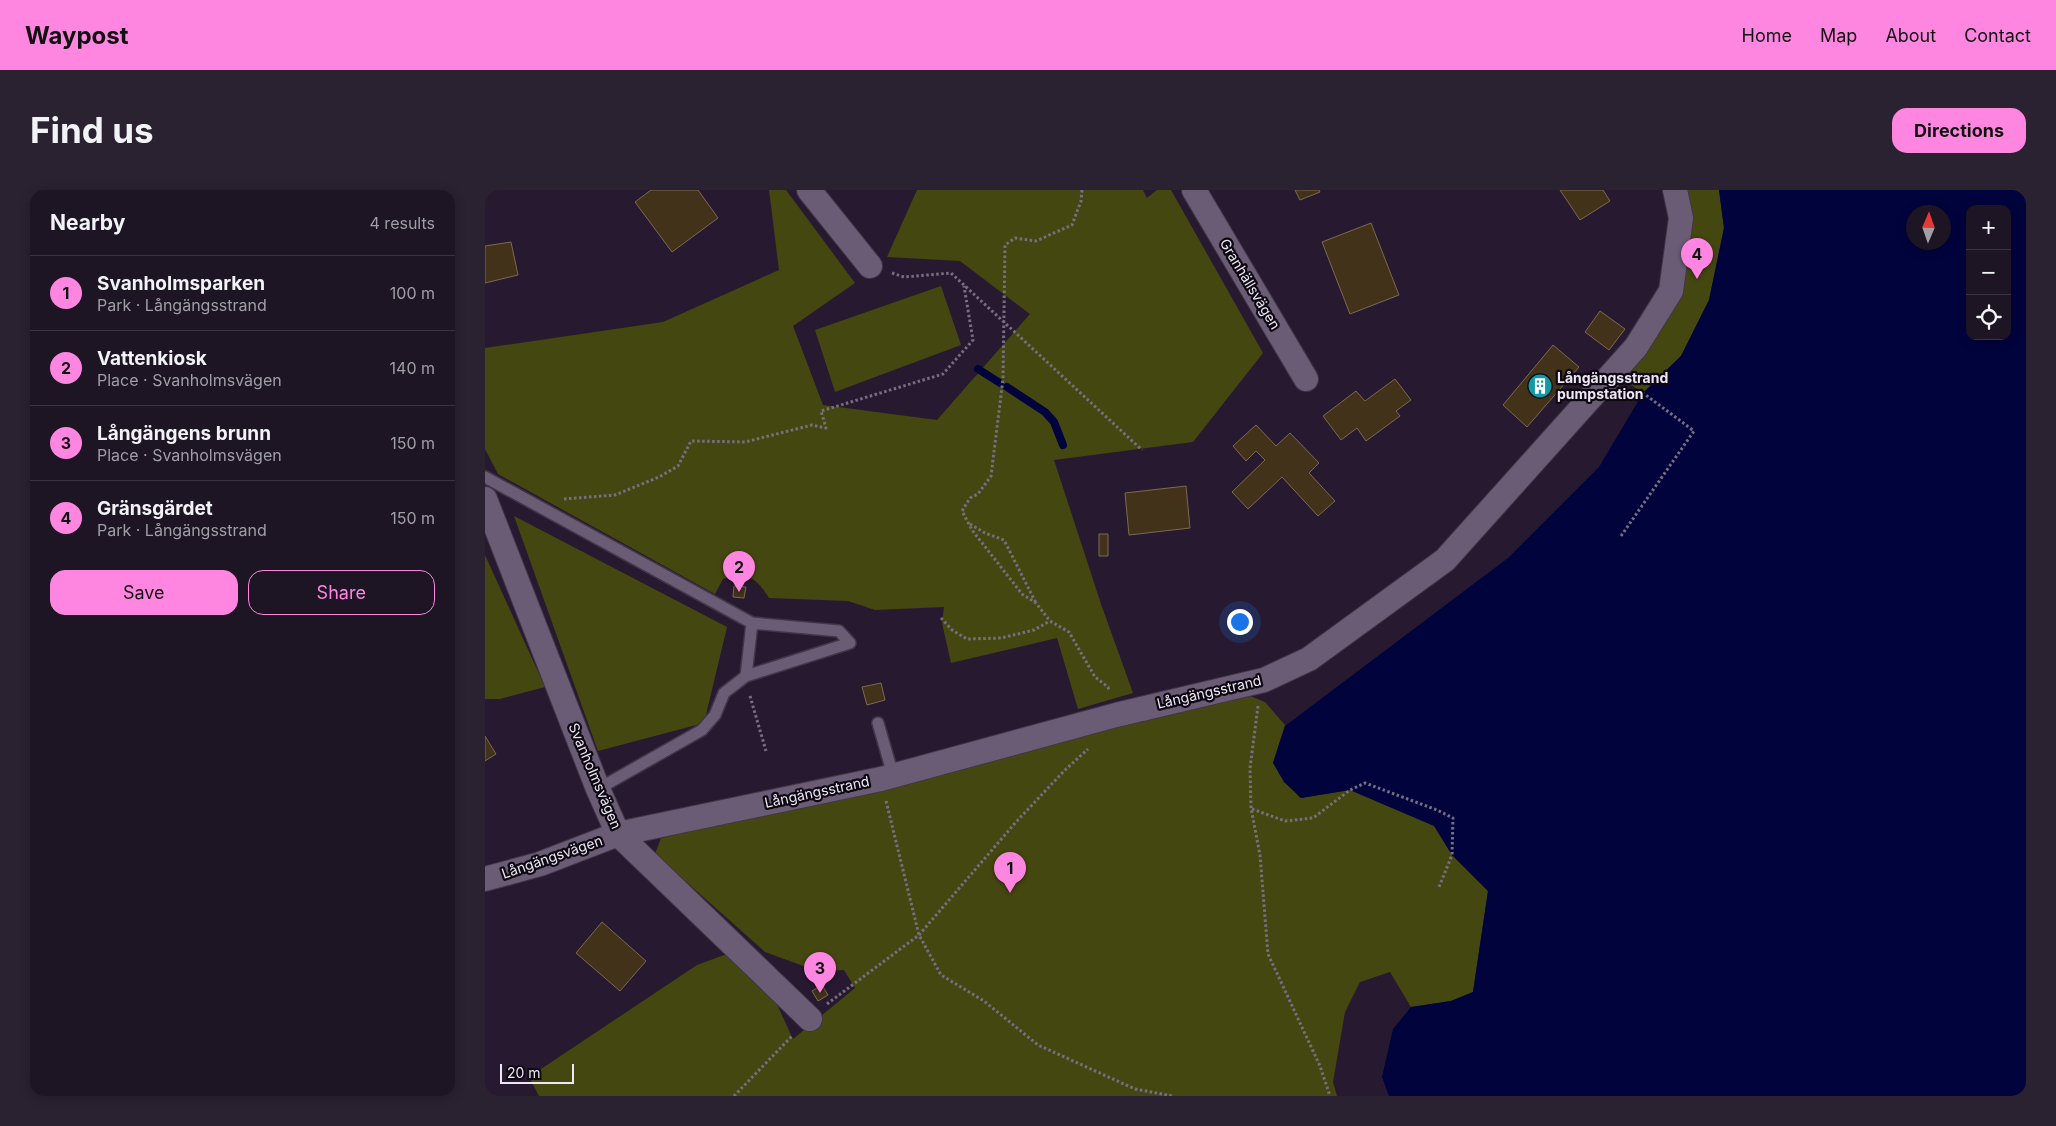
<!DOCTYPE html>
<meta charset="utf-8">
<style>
body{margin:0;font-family:Inter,sans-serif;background:#2a2131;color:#f1f3f6}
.controls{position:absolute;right:15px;top:15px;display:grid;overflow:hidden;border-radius:10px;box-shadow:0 2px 12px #0003}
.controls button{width:45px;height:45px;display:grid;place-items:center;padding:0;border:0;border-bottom:1px solid #3b3341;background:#1d1424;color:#f1f3f6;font:25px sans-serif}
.compass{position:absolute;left:1421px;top:15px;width:45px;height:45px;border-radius:50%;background:#1d1424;box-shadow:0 2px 12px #0003;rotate:2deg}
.scale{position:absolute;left:15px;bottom:12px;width:74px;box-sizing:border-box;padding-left:5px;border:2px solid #efe6f5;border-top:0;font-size:14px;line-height:18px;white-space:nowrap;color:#efe6f5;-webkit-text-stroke:4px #0d0811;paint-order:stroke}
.you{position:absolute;left:754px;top:431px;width:18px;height:18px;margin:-12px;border:4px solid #fff;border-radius:50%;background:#1a73e8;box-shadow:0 0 0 8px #1a73e833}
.badge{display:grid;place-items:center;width:32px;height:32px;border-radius:50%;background:#fe86e0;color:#111;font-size:16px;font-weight:700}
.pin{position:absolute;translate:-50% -41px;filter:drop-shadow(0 1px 2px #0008)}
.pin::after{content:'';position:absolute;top:26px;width:18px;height:15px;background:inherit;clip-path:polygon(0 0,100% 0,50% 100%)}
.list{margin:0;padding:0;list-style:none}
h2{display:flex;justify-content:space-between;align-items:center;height:65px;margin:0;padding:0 20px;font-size:21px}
h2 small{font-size:16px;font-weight:400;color:#a09ea6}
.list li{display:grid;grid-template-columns:32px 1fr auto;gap:15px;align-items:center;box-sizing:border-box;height:75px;padding:0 20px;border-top:1px solid #3b3341}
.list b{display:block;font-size:19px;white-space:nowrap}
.list p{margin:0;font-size:16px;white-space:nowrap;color:#a09ea6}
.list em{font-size:16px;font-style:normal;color:#a09ea6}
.actions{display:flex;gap:10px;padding:15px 20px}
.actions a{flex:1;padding:11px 0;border:1px solid #fe86e0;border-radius:15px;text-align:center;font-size:18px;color:#fe86e0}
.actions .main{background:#fe86e0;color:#111}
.icon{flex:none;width:28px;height:28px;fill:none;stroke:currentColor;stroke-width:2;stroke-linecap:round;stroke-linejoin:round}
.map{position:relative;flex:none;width:1541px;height:906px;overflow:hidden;border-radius:15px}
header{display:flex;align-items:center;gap:30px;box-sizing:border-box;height:70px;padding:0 25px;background:#fe86e0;color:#111}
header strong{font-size:24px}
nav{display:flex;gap:28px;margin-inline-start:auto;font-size:18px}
.intro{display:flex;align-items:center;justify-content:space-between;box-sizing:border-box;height:120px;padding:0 30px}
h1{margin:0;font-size:35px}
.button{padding:12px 22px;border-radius:15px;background:#fe86e0;color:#111;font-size:18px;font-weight:700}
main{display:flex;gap:30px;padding:0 30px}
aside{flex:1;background:#1d1424;border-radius:15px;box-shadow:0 2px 12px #0003}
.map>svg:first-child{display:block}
</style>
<header>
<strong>Waypost</strong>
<nav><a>Home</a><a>Map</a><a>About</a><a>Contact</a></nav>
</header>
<div class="intro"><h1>Find us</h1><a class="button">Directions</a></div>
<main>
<aside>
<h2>Nearby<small>4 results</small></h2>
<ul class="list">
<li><span class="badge">1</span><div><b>Svanholmsparken</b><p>Park · Långängsstrand</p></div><em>100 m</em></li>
<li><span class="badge">2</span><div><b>Vattenkiosk</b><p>Place · Svanholmsvägen</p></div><em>140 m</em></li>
<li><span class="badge">3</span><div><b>Långängens brunn</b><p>Place · Svanholmsvägen</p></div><em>150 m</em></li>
<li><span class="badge">4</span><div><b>Gränsgärdet</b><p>Park · Långängsstrand</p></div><em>150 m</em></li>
</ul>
<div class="actions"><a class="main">Save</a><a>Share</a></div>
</aside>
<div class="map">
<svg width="1541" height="906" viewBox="0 0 1541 906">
<rect width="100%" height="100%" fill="#271a30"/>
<path fill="#454711" d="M284,0H301L370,93L308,136L338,215L452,230L545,124L475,71L402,67L432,0H658L662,8L672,0H686L778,163L708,252L569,270L616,414L648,503L593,519L572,448L466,473L457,433L459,417L390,420L363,411L284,408C271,387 262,382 238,389L230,404L13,284L0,259V158L178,132L294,80Z
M1203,0H1234L1239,38L1224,110L1196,166L1158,203L1139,190L1182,125L1205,69Z
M456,96L476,155L350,202L330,140Z
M29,326L242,437L219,533L113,561Z
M0,365L60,497L15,509H0Z
M755,502L780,512L800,535L788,573L815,608L865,600L950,636L967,665L1003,701L988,802L966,811L926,817L905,782L875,792L860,822L848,892L852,906H54L44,887L212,775L242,764L278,784L308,849L370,798L359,780L332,781L280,762L170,664L176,648Z"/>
<path fill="#00033c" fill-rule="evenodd" d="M1234,0H1541V906H904L897,887L908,839L926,817L966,811L988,802L1003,701L967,665L949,636L865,600L816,608L799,592L788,573L800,536L1023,368L1114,277L1158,203L1196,166L1224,110L1239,38ZM1485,19H1522V146H1485ZM1428,22H1458V52H1428Z"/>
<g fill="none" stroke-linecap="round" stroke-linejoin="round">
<path stroke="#00033c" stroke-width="8" d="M493,179L515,193
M522,197L560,222L569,232L578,255"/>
</g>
<path fill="#42321a" stroke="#7c6950" d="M166,0H213L233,28L187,62L150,12Z
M810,0H834L835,2L815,10Z
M1075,0H1118L1125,11L1095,30Z
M886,33L914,105L865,124L837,52Z
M26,52L33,85L0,93V56Z
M1115,121L1140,139L1124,160L1100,142Z
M1068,155L1094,177L1042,237L1018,215Z
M910,189L926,210L911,221L915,226L881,251L872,238L856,250L838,226L871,201L880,211Z
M771,235L791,256L805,243L834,273L824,283L850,311L833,326L797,287L763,319L747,302L780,270L771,261L761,271L748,256Z
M701,296L705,338L644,345L640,303Z
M614,344H623V366H614Z
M249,396L261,397L259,408L248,407Z
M396,493L400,510L382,515L377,497Z
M0,546L11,564L0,571Z
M117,732L161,771L135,801L91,763Z
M337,795L343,805L333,811L327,801Z"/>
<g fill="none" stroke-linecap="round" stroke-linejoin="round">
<defs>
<path id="lane" d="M0,287L267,433L354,441L365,453L261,486L239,503L230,525L217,540L113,599
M261,486L267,433
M393,533L408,585"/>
<path id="street" d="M324,0L385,76
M709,0L821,189
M0,309L113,599L133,644L325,829
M0,689L55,674L133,644L396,589L631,525L779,490L824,469L960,370L1151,157L1186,101L1196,28L1190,0"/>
</defs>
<use href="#lane" stroke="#413648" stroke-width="14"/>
<use href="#street" stroke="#413648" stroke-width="26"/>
<path stroke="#796e81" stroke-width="3" stroke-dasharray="2.5 2.5" stroke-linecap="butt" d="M597,0L596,11L587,35L551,51L530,48L520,55L518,189L506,286L493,304L485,308L477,321L487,340L537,404L551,413L565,431L584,442L610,487L623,497L624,501
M407,83L419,87L466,83L657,260
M79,309L130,305L174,287L193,276L206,251L260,252L327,235L341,238L336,221L458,184L488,150L479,96
M485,334L500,343L519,350L551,413
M1136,346L1209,241L1158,203
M456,428L467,440L482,449L516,448L549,440L565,431
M265,506L281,561
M773,516L765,578L766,618L775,665L783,764L835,876L845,906
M401,611L434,745L456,785L499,811L553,855L650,899L688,906
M767,619L800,631L828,628L865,600L880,593L952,620L968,628L967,665L954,697
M342,814L434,745L531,632L580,580L603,559
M249,906L308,845"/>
<use href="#lane" stroke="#6b5c76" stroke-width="11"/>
<use href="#street" stroke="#6b5c76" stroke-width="24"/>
</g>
<defs>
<symbol id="building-disc" viewBox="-11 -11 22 22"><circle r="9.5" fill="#0f9aa8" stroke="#0d0811"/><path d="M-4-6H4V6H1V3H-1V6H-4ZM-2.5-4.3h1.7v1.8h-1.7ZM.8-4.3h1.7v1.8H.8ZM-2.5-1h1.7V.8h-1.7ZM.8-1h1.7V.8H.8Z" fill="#fff"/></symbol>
</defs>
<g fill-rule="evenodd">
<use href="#building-disc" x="1041" y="182" width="28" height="28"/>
</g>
<g text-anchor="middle" stroke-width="4.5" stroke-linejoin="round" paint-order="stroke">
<g font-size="14" fill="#efe6f5" stroke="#0d0811">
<text transform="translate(765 94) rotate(59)" y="5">Granhällsvägen</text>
<text transform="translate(724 502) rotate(-13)" y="5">Långängsstrand</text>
<text transform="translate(110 586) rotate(67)" y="5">Svanholmsvägen</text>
<text transform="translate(332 602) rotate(-12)" y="5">Långängsstrand</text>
<text transform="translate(67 667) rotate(-19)" y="5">Långängsvägen</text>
</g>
<g font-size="14" font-weight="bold" fill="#efe6f5" stroke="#0d0811" text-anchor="start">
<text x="1072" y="193">Långängsstrand<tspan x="1072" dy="16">pumpstation</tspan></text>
</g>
</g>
</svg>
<div class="controls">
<button>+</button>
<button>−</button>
<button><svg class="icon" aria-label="locate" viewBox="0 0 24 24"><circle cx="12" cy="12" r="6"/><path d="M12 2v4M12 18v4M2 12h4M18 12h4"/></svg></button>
</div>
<svg class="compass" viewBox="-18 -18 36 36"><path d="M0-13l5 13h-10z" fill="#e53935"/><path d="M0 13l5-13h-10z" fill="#a09ea6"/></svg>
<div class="scale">20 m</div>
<div class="you"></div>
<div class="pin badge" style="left:525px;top:703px">1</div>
<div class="pin badge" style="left:254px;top:402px">2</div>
<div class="pin badge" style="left:335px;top:803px">3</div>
<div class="pin badge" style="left:1212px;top:89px">4</div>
</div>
</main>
